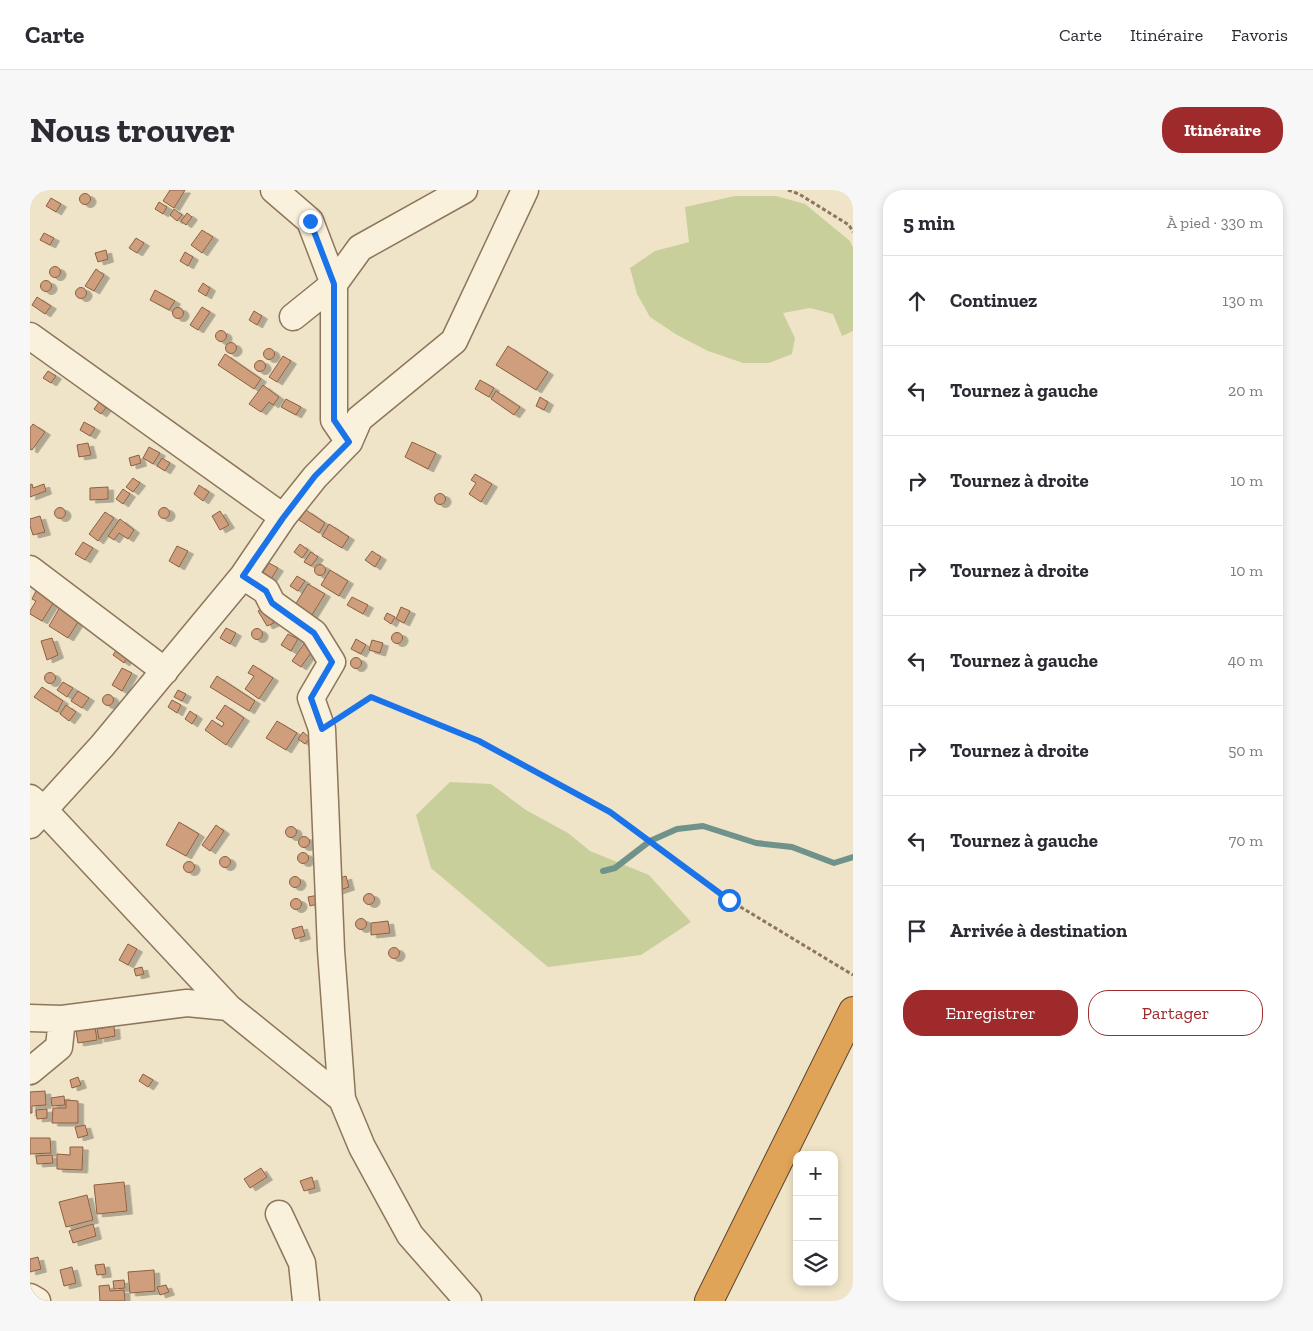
<!DOCTYPE html>
<html lang="fr">
<meta charset="utf-8">
<style>
body{margin:0;font-family:"Zilla Slab",serif;background:#f7f7f7;color:#2b2b33}
.controls{position:absolute;right:15px;bottom:15px;display:grid;overflow:hidden;border-radius:10px;box-shadow:0 2px 8px #0003}
.controls button{width:45px;height:45px;display:grid;place-items:center;padding:0;border:0;border-bottom:1px solid #e1e1e2;background:#fff;color:#2b2b33;font:25px sans-serif}
.stop{position:absolute;width:15px;height:15px;margin:-11px;border:4px solid #1a73e8;border-radius:50%;background:#fff}
.stop.end{background:#1a73e8;border-color:#fff;box-shadow:0 1px 5px #0008}
.list{margin:0;padding:0;list-style:none}
h2{display:flex;justify-content:space-between;align-items:center;height:65px;margin:0;padding:0 20px;font-size:21px}
h2 small{font-size:16px;font-weight:400;color:#7c7c81}
.list li{display:grid;grid-template-columns:32px 1fr auto;gap:15px;align-items:center;box-sizing:border-box;height:90px;padding:0 20px;border-top:1px solid #e1e1e2}
.list b{display:block;font-size:19px;white-space:nowrap}
.list em{font-size:16px;font-style:normal;color:#7c7c81}
.actions{display:flex;gap:10px;padding:15px 20px}
.actions a{flex:1;padding:11px 0;border:1px solid #9e2a2b;border-radius:20px;text-align:center;font-size:18px;color:#9e2a2b}
.actions .main{background:#9e2a2b;color:#fff}
.icon{flex:none;width:28px;height:28px;fill:none;stroke:currentColor;stroke-width:2;stroke-linecap:round;stroke-linejoin:round}
.map{position:relative;flex:none;width:823px;height:1111px;overflow:hidden;border-radius:20px}
header{display:flex;align-items:center;gap:30px;box-sizing:border-box;height:70px;padding:0 25px;background:#fff;border-bottom:1px solid #e1e1e2}
header strong{font-size:24px}
nav{display:flex;gap:28px;margin-inline-start:auto;font-size:18px}
.intro{display:flex;align-items:center;justify-content:space-between;box-sizing:border-box;height:120px;padding:0 30px}
h1{margin:0;font-size:35px}
.button{padding:12px 22px;border-radius:20px;background:#9e2a2b;color:#fff;font-size:18px;font-weight:700}
main{display:flex;gap:30px;padding:0 30px}
aside{flex:1;background:#fff;border-radius:20px;box-shadow:0 2px 8px #0003}
.map>svg:first-child{display:block}
</style>
<header>
<strong>Carte</strong>
<nav><a>Carte</a><a>Itinéraire</a><a>Favoris</a></nav>
</header>
<div class="intro"><h1>Nous trouver</h1><a class="button">Itinéraire</a></div>
<main>
<div class="map">
<svg width="823" height="1111" viewBox="0 0 823 1111">
<defs>
<filter id="shadow"><feDropShadow dx="5.5" dy="3" stdDeviation="0" flood-color="#0004"/></filter>
</defs>
<rect width="100%" height="100%" fill="#f0e4c8"/>
<path fill="#c9cf9b" d="M705,6H746L775,14L820,51L823,57V141L812,146L803,124L780,118L753,123L765,148L762,164L739,173H713L678,161L647,145L620,127L607,104L600,78L625,61L659,52L655,17Z
M420,592L461,594L496,620L538,643L560,661L619,685L661,732L611,765L518,777L401,678L386,625Z"/>
<g fill="none" stroke-linecap="round" stroke-linejoin="round">
<path stroke="#6f938a" stroke-width="6" d="M573,681L585,678L620,651L647,639L673,636L726,653L762,657L804,673L823,667"/>
</g>
<path fill="#cf9f7d" stroke="#8d5f41" filter="url(#shadow)" d="M140,0H155L144,18L133,11Z
M49.5 9a5.5 5.5 0 1 1 11 0a5.5 5.5 0 1 1-11 0Z
M21,8L31,14L26,22L16,16Z
M129,12L137,17L133,24L125,19Z
M144,19L152,25L147,31L140,25Z
M157,23L162,27L156,35L151,31Z
M172,40L183,47L172,63L161,55Z
M14,43L24,48L20,55L10,50Z
M106,48L114,53L107,63L99,58Z
M76,60L78,69L68,72L65,63Z
M155,62L163,67L158,76L150,71Z
M19.5 82a5.5 5.5 0 1 1 11 0a5.5 5.5 0 1 1-11 0Z
M66,79L74,85L64,101L55,96Z
M10.5 96a5.5 5.5 0 1 1 11 0a5.5 5.5 0 1 1-11 0Z
M173,93L180,98L176,106L168,101Z
M45.5 103a5.5 5.5 0 1 1 11 0a5.5 5.5 0 1 1-11 0Z
M125,100L145,111L139,120L120,110Z
M7,107L21,116L15,124L2,115Z
M172,117L180,122L168,140L160,135Z
M142.5 123a5.5 5.5 0 1 1 11 0a5.5 5.5 0 1 1-11 0Z
M224,121L232,126L227,135L219,130Z
M185.5 146a5.5 5.5 0 1 1 11 0a5.5 5.5 0 1 1-11 0Z
M195.5 158a5.5 5.5 0 1 1 11 0a5.5 5.5 0 1 1-11 0Z
M478,156L518,182L506,200L466,175Z
M233.5 164a5.5 5.5 0 1 1 11 0a5.5 5.5 0 1 1-11 0Z
M195,164L231,189L224,199L188,175Z
M253,166L261,171L247,192L239,187Z
M224.5 176a5.5 5.5 0 1 1 11 0a5.5 5.5 0 1 1-11 0Z
M18,181L26,186L21,193L13,188Z
M450,190L464,198L459,207L445,199Z
M233,195L249,207L243,215L239,212L231,222L219,214Z
M466,201L490,217L484,225L461,209Z
M510,207L518,212L514,220L506,216Z
M256,209L271,217L266,225L251,217Z
M69,212L76,218L71,224L64,219Z
M54,232L65,238L60,246L50,240Z
M3,234L15,242L2,260L0,259V238Z
M382,252L406,263L398,279L375,267Z
M58,253L61,265L49,267L47,255Z
M119,257L130,263L123,274L113,268Z
M109,265L111,273L101,276L99,268Z
M132,268L140,273L135,281L127,276Z
M445,284L462,294L451,312L439,304L446,293L441,290Z
M103,288L110,293L103,302L96,297Z
M2,294L3,298L14,294L16,301L0,307V295Z
M169,295L179,302L173,311L164,304Z
M78,297V309L60,310V298Z
M93,299L100,304L93,314L86,309Z
M404.5 309a5.5 5.5 0 1 1 11 0a5.5 5.5 0 1 1-11 0Z
M128.5 323a5.5 5.5 0 1 1 11 0a5.5 5.5 0 1 1-11 0Z
M24.5 323a5.5 5.5 0 1 1 11 0a5.5 5.5 0 1 1-11 0Z
M276,320L295,333L289,343L269,330Z
M190,321L199,335L190,340L182,326Z
M75,322L84,328L68,351L59,344Z
M10,326L15,342L3,345L0,336V329Z
M90,329L104,340L98,349L89,343L84,350L78,346Z
M299,334L319,347L312,358L292,346Z
M53,352L63,358L55,370L45,364Z
M270,354L278,360L272,368L264,362Z
M147,356L158,361L149,377L139,371Z
M342,361L351,367L345,377L335,370Z
M281,362L288,367L281,376L274,372Z
M239,373L248,378L239,392L230,387Z
M284.5 380a5.5 5.5 0 1 1 11 0a5.5 5.5 0 1 1-11 0Z
M300,380L318,391L309,406L291,395Z
M267,386L275,391L268,401L260,396Z
M278,394L295,404L282,425L265,415Z
M6,401L24,412L12,431L0,424V421L6,411L2,409Z
M322,407L338,415L333,424L317,415Z
M30,417L50,429L38,448L19,436Z
M235,417L244,433L237,436L228,421Z
M371,417L380,421L374,433L366,429Z
M357,423L365,427L361,434L354,429Z
M196,438L206,443L200,454L190,448Z
M221.5 444a5.5 5.5 0 1 1 11 0a5.5 5.5 0 1 1-11 0Z
M361.5 448a5.5 5.5 0 1 1 11 0a5.5 5.5 0 1 1-11 0Z
M258,444L268,449L261,461L251,455Z
M22,448L28,465L17,470L11,451Z
M326,449L336,455L331,464L321,459Z
M342,450L353,453L350,463L339,460Z
M276,451L285,457L271,477L262,471Z
M89,456L100,464L94,473L83,465Z
M320.5 473a5.5 5.5 0 1 1 11 0a5.5 5.5 0 1 1-11 0Z
M223,475L243,488L229,509L215,499L224,486L218,483Z
M92,478L102,483L92,501L82,495Z
M14.5 488a5.5 5.5 0 1 1 11 0a5.5 5.5 0 1 1-11 0Z
M187,486L225,511L219,521L180,497Z
M33,492L43,498L37,507L27,500Z
M12,497L33,511L27,522L4,507Z
M148,500L156,504L152,511L144,507Z
M48,501L59,508L52,518L41,511Z
M72.5 510a5.5 5.5 0 1 1 11 0a5.5 5.5 0 1 1-11 0Z
M142,510L151,515L147,523L138,517Z
M36,515L46,522L39,531L30,524Z
M195,515L214,528L196,555L175,540L182,530L192,537L194,533L186,528Z
M160,521L167,526L162,534L155,529Z
M247,531L267,543L256,560L236,548Z
M273,542L280,548L275,554L268,549Z
M149,632L169,644L156,666L136,655Z
M186,635L194,641L180,661L172,655Z
M255.5 642a5.5 5.5 0 1 1 11 0a5.5 5.5 0 1 1-11 0Z
M268.5 652a5.5 5.5 0 1 1 11 0a5.5 5.5 0 1 1-11 0Z
M267.5 668a5.5 5.5 0 1 1 11 0a5.5 5.5 0 1 1-11 0Z
M189.5 672a5.5 5.5 0 1 1 11 0a5.5 5.5 0 1 1-11 0Z
M153.5 677a5.5 5.5 0 1 1 11 0a5.5 5.5 0 1 1-11 0Z
M316,686L319,697L307,701L304,690Z
M259.5 692a5.5 5.5 0 1 1 11 0a5.5 5.5 0 1 1-11 0Z
M333.5 709a5.5 5.5 0 1 1 11 0a5.5 5.5 0 1 1-11 0Z
M289,705L291,713L280,716L278,707Z
M260.5 714a5.5 5.5 0 1 1 11 0a5.5 5.5 0 1 1-11 0Z
M325.5 734a5.5 5.5 0 1 1 11 0a5.5 5.5 0 1 1-11 0Z
M358,731L360,743L341,745V733Z
M272,736L275,746L265,749L262,739Z
M98,754L107,759L98,775L89,770Z
M358.5 763a5.5 5.5 0 1 1 11 0a5.5 5.5 0 1 1-11 0Z
M112,777L114,784L106,786L104,779Z
M84,836L85,846L69,849L67,839Z
M65,837L67,850L48,853L46,841Z
M113,884L123,890L118,897L109,891Z
M48,887L51,895L42,898L40,890Z
M15,901L16,915L2,916V923H0V902Z
M34,906L35,915L22,916L21,908Z
M36,910L48,911V933H22L23,918H36Z
M17,919V928L7,929L6,920Z
M55,935L58,945L48,948L45,937Z
M0,948H20L21,963L0,964Z
M40,957H53L52,980L27,979V964L40,965Z
M22,965L23,973L7,974L6,966Z
M231,978L237,987L220,998L214,989Z
M282,987L285,998L274,1001L270,991Z
M94,992L97,1021L67,1024L64,995Z
M57,1005L63,1030L36,1037L29,1012Z
M63,1034L66,1046L43,1053L39,1041Z
M8,1067L11,1079L0,1082V1069Z
M74,1074L76,1084L67,1085L65,1075Z
M42,1077L46,1093L34,1096L30,1080Z
M124,1080L125,1101L100,1103L98,1082Z
M94,1090L95,1098L84,1099L83,1091Z
M79,1095L80,1101L94,1100L95,1111H70L69,1096Z
M136,1095L139,1102L130,1105L127,1097Z"/>
<g fill="none" stroke-linecap="round" stroke-linejoin="round">
<defs>
<path id="minor" d="M244,0L280,31L304,94V230L319,252
M263,127L304,94L330,58L434,0
M0,146L253,327
M0,379L135,481
M213,386L236,401L242,413L284,443L302,472L281,508L292,539L301,760L312,909
M0,608L13,619L198,817L312,909L332,957L380,1045L438,1111
M0,635L72,556L213,386L253,327L285,287L319,252L329,229L424,151L495,0
M0,828L32,829L157,813L198,817
M0,881L29,857L32,829
M249,1024L272,1073L276,1111
M0,1107L7,1111"/>
<path id="highway" d="M679,1111L823,821"/>
</defs>
<use href="#minor" stroke="#8d765c" stroke-width="29"/>
<use href="#highway" stroke="#5b4430" stroke-width="30"/>
<path stroke="#8d765c" stroke-width="3" stroke-dasharray="4 2.5" stroke-linecap="butt" d="M758,0L769,4L819,35L823,42
M312,526L341,507L449,551L581,623L699,710L823,785"/>
<use href="#minor" stroke="#faf1dc" stroke-width="26"/>
<use href="#highway" stroke="#e0a458" stroke-width="28"/>
</g>
<g fill="none" stroke-linecap="round" stroke-linejoin="round">
<path stroke="#1a73e8" stroke-width="6" d="M280,31L304,94V230L319,252L285,286L253,328L213,386L236,401L242,413L284,443L302,472L281,508L292,539L341,507L449,551L580,622L699,710"/>
</g>
</svg>
<div class="controls">
<button>+</button>
<button>−</button>
<button><svg class="icon" aria-label="layers" viewBox="0 0 24 24"><path d="M12 4l9 5-9 5-9-5zM3 14l9 5 9-5"/></svg></button>
</div>
<div class="stop" style="left:699px;top:710px"></div>
<div class="stop end" style="left:280px;top:31px"></div>
</div>
<aside>
<h2>5 min<small>À pied · 330 m</small></h2>
<ul class="list">
<li><svg class="icon" aria-label="ahead" viewBox="0 0 24 24"><path d="M12 20V5M6 11l6-6 6 6"/></svg><div><b>Continuez</b></div><em>130 m</em></li>
<li><svg class="icon" aria-label="left" viewBox="0 0 24 24"><path d="M17 20v-9H6M10 6l-5 5 5 5"/></svg><div><b>Tournez à gauche</b></div><em>20 m</em></li>
<li><svg class="icon" aria-label="right" viewBox="0 0 24 24"><path d="M7 20v-9h11M14 6l5 5-5 5"/></svg><div><b>Tournez à droite</b></div><em>10 m</em></li>
<li><svg class="icon" aria-label="right" viewBox="0 0 24 24"><path d="M7 20v-9h11M14 6l5 5-5 5"/></svg><div><b>Tournez à droite</b></div><em>10 m</em></li>
<li><svg class="icon" aria-label="left" viewBox="0 0 24 24"><path d="M17 20v-9H6M10 6l-5 5 5 5"/></svg><div><b>Tournez à gauche</b></div><em>40 m</em></li>
<li><svg class="icon" aria-label="right" viewBox="0 0 24 24"><path d="M7 20v-9h11M14 6l5 5-5 5"/></svg><div><b>Tournez à droite</b></div><em>50 m</em></li>
<li><svg class="icon" aria-label="left" viewBox="0 0 24 24"><path d="M17 20v-9H6M10 6l-5 5 5 5"/></svg><div><b>Tournez à gauche</b></div><em>70 m</em></li>
<li><svg class="icon" aria-label="arrive" viewBox="0 0 24 24"><path d="M6 21V4h12l-3 4 3 4H6"/></svg><div><b>Arrivée à destination</b></div></li>
</ul>
<div class="actions"><a class="main">Enregistrer</a><a>Partager</a></div>
</aside>
</main>
